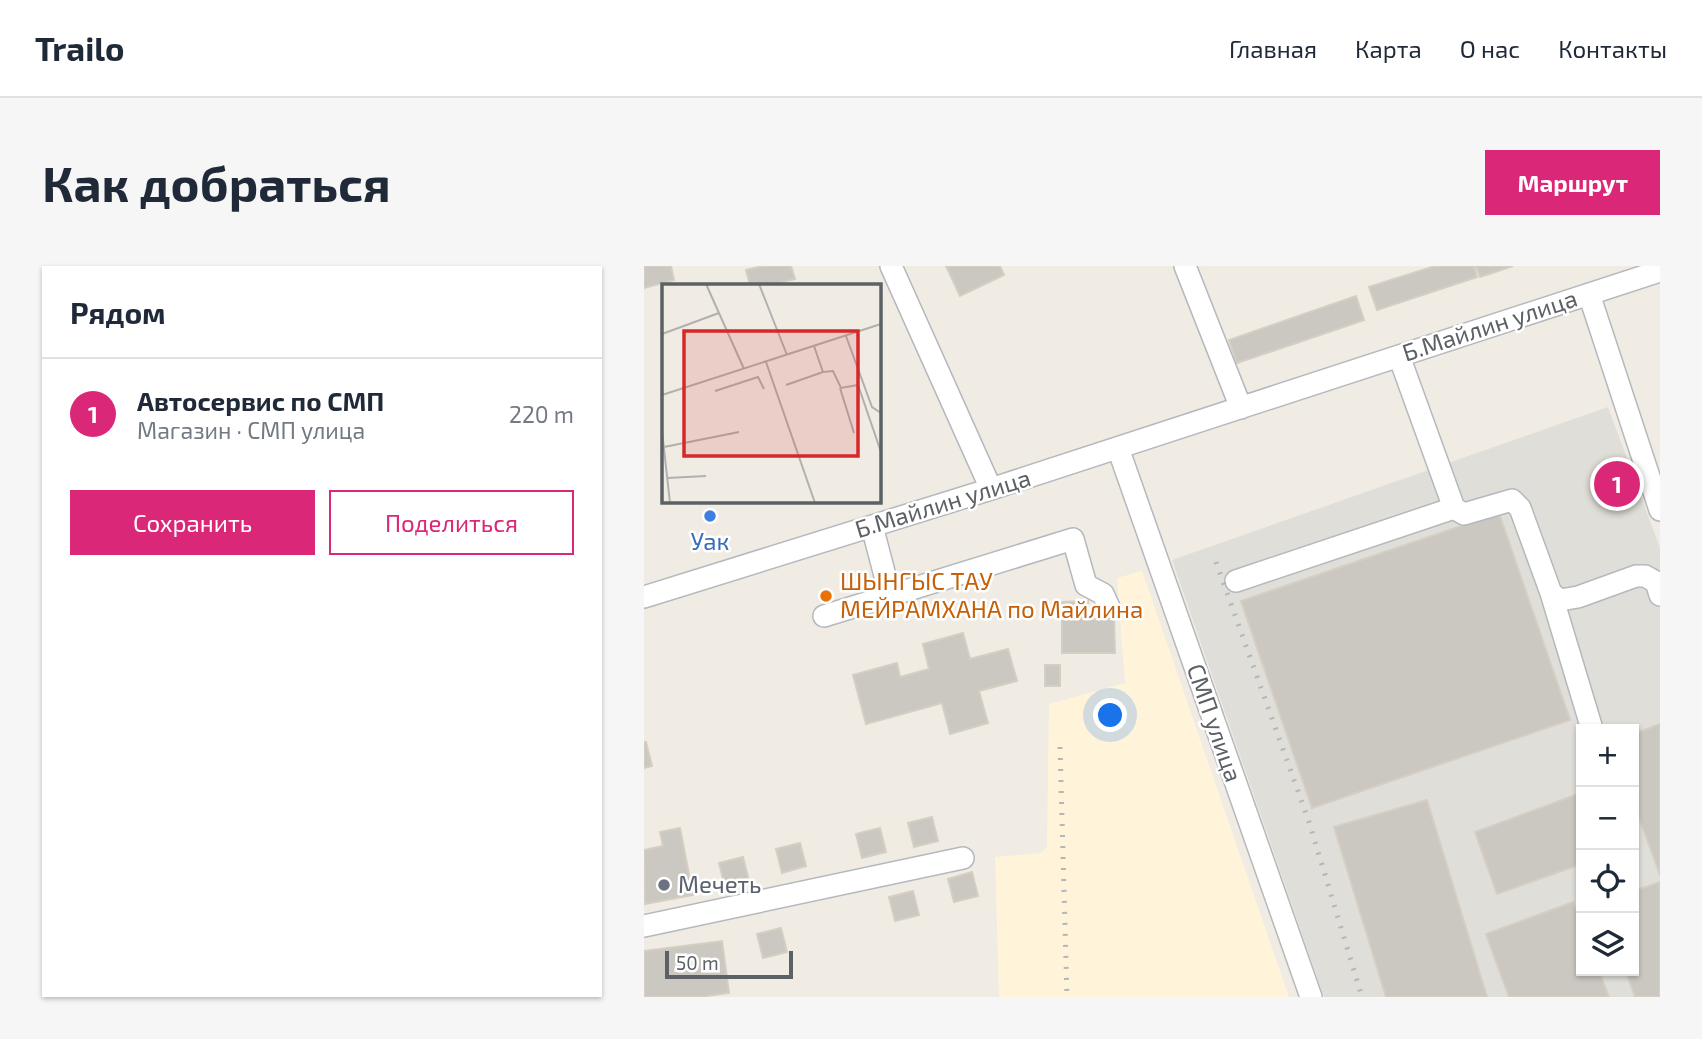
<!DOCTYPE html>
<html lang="ru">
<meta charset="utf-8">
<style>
body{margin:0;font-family:"Exo 2",sans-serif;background:#f6f6f7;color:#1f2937}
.controls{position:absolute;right:21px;bottom:21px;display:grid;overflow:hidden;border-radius:0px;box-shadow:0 2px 5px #0004}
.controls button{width:63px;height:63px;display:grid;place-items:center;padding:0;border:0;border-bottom:2px solid #e0e1e3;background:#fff;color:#1f2937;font:35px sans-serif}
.scale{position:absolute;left:21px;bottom:18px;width:128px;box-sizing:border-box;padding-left:7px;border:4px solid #5c6166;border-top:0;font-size:19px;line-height:24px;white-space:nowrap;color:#5c6166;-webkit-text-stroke:5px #fff;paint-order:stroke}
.you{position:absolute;left:467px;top:450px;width:24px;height:24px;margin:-18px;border:5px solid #fff;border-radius:50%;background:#1a73e8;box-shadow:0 0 0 10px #1a73e833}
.badge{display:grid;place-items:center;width:46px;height:46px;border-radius:50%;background:#db2777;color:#fff;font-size:23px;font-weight:700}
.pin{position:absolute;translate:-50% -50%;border:4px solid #fff;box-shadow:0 2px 7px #0006}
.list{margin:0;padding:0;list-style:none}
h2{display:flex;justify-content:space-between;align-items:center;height:91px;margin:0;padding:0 28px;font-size:30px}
h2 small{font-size:23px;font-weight:400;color:#747a83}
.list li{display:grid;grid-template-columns:46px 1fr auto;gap:21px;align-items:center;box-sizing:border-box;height:112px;padding:0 28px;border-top:2px solid #e0e1e3}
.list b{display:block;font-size:26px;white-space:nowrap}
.list p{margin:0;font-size:23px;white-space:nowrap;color:#747a83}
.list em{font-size:23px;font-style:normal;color:#747a83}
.actions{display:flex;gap:14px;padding:21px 28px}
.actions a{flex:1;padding:16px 0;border:2px solid #db2777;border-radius:0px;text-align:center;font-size:24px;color:#db2777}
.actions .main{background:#db2777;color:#fff}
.icon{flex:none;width:38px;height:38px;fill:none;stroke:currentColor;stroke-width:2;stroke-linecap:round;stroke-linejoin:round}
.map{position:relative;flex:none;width:1016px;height:731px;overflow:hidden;border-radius:0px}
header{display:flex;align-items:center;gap:42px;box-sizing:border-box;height:98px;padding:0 35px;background:#fff;border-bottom:2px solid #e0e1e3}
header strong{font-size:33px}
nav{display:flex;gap:38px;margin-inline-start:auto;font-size:24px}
.intro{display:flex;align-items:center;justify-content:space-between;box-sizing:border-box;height:168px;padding:0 42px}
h1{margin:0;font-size:49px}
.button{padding:18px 32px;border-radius:0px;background:#db2777;color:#fff;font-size:24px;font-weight:700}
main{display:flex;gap:42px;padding:0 42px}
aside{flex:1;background:#fff;border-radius:0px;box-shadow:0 2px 5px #0004}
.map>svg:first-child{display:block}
</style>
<header>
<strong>Trailo</strong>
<nav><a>Главная</a><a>Карта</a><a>О нас</a><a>Контакты</a></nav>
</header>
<div class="intro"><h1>Как добраться</h1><a class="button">Маршрут</a></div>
<main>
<aside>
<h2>Рядом<small></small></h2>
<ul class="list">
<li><span class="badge">1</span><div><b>Автосервис по СМП</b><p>Магазин · СМП улица</p></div><em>220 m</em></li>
</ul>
<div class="actions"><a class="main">Сохранить</a><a>Поделиться</a></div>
</aside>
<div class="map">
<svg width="1016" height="731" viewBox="0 0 1016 731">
<rect width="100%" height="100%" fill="#f0ece4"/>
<path fill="#fff4da" d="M498,305L645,731H355L351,591L397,587L403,581L405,438L481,417L473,312Z"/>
<path fill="#e0ded8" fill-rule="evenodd" d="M964,141L1016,282V731H680L528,294ZM937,463H990V705H937Z"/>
<path fill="#cbc7c1" stroke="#d5cec2" stroke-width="2" d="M0,0H27L30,14L0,22Z
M119,0H147L151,13L126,19H106L102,4Z
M302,0H356L360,9L316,30Z
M791,0H830L833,11L733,44L725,21Z
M832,0H869L836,11Z
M712,30L720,54L593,97L585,74Z
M855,247L926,454L668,542L597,335Z
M444,335V353H470L471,387H418V336Z
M319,367L326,393L364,383L373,415L335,425L344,457L306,468L298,437L222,458L209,409L253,397L256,411L285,403L279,378Z
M401,399H416V420H401Z
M1016,458V609L990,538V468Z
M0,476H2L8,500L0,502Z
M937,527V598L853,628L831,566Z
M783,534L843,731H742L690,561Z
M288,551L294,575L270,581L264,557Z
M36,562L49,629L1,638L0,584L19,580L16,566Z
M236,562L242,586L218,592L212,568Z
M156,577L162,600L138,607L132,583Z
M99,591L105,615L81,621L75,597Z
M328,606L334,630L310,636L304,613Z
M1016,616V731H991L982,705H990V625Z
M269,625L275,649L251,655L245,631Z
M929,636L937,657V705H955L965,731H865L842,668Z
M137,662L143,686L119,692L113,668Z
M78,675L85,727L55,731H0V685Z"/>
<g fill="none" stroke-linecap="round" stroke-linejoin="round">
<defs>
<path id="minor" d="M247,0L347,223
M541,0L597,142
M945,28L1016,244
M755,90L810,242L820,248L868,234L876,242L907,327L916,334L934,331L992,310H1001L1012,316L1016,329
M474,182L667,731
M228,260L246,329
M592,315L810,242
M907,327L948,463
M0,331L347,223L1016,5
M180,350L429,273L442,319L459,328L465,341
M0,660L319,592"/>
</defs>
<use href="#minor" stroke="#b5b8bc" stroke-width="24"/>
<use href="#minor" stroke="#fff" stroke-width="21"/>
<path stroke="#b5b6b7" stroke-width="5" stroke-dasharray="2 9" stroke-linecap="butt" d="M572,296L665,556L718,731
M416,481L423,731"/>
</g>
<circle fill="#3f7fe0" stroke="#fff" stroke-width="2.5" cx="66" cy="250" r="7"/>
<circle fill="#e8710a" stroke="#fff" stroke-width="2.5" cx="182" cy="330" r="7"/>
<circle fill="#6b7280" stroke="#fff" stroke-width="2.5" cx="20" cy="619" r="7"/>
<g text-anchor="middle" stroke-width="5" stroke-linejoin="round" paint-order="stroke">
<g font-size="24" fill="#5c6166" stroke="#fff">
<text transform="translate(846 60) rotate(-18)" y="8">Б.Майлин улица</text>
<text transform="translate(299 238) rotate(-17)" y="8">Б.Майлин улица</text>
<text transform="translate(570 457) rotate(71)" y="8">СМП улица</text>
</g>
<g font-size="24" fill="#366cbe" stroke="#fff">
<text x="66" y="284">Уак</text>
</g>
<g font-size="24" fill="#c56008" stroke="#fff" text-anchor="start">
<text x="196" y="324">ШЫНГЫС ТАУ<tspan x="196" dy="28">МЕЙРАМХАНА по Майлина</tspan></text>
</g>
<g font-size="24" fill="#5b616d" stroke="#fff" text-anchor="start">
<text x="34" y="627">Мечеть</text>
</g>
</g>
<g transform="translate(18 18)">
<rect width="219" height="219" fill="#f0ece4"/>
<path fill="none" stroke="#b1b0ae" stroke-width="2" d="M44,0L82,85M97,0L125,71M0,50L57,29M184,52L210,123L219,129M152,62L161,88L171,87L179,104L196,101L219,168M104,78L153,219M124,101L161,88M178,104L192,149M53,107L96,93L102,105M0,111L219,40M0,147L8,219M2,163L77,148M5,194L44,192"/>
<path fill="#d62828" fill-opacity="0.15" stroke="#d62828" stroke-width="3.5" d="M22,47H196V172H22Z"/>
<rect width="219" height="219" fill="none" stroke="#5c6166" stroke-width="3.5"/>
</g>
</svg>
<div class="controls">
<button>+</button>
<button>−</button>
<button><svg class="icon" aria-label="locate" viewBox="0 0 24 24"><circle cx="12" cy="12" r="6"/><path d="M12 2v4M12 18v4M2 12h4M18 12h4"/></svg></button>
<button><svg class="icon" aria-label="layers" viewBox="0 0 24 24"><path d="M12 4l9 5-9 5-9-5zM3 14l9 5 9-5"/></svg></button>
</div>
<div class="scale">50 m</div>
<div class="you"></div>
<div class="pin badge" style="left:973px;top:218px">1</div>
</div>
</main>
